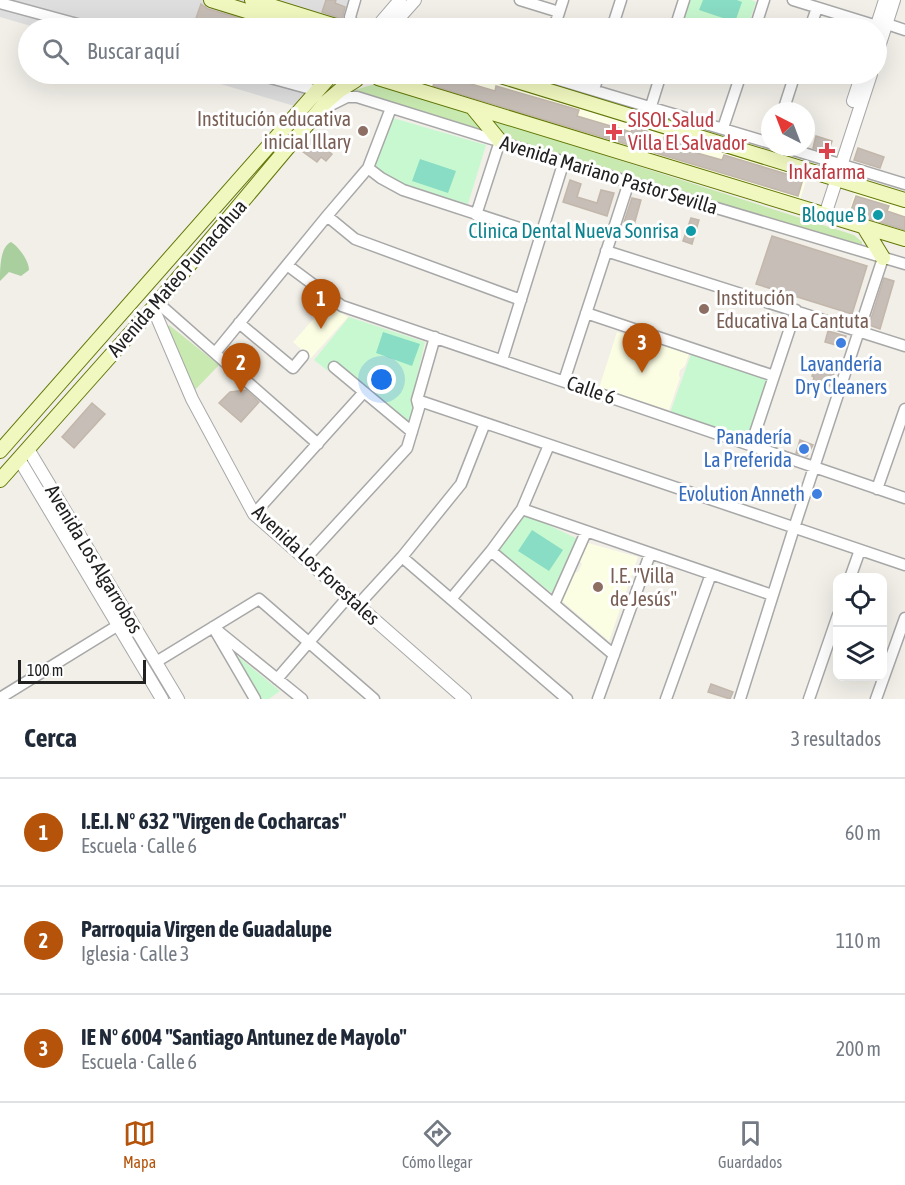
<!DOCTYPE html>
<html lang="es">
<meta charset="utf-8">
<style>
body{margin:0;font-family:"Asap Condensed",sans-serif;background:#f6f6f7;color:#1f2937}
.controls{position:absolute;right:18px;bottom:18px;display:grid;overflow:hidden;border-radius:12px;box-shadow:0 6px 24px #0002}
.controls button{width:54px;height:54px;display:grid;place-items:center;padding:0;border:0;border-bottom:2px solid #e0e1e3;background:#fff;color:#1f2937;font:30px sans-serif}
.compass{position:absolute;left:761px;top:102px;width:54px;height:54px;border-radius:50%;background:#fff;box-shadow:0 6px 24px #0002;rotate:318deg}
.scale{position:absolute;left:18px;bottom:15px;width:128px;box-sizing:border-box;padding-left:6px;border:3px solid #212121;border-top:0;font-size:16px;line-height:21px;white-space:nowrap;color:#212121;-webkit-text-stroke:4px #fff;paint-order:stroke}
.you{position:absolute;left:382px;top:380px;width:21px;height:21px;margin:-15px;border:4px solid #fff;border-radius:50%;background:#1a73e8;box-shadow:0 0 0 9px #1a73e833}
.badge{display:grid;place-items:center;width:39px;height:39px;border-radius:50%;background:#b45309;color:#fff;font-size:20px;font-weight:700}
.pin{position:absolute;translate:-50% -50px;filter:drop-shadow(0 2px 3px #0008)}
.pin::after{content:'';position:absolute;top:32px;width:21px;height:18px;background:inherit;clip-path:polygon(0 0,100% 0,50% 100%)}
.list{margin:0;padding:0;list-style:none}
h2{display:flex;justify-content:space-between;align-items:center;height:78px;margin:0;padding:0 24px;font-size:26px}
h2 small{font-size:20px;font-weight:400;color:#747a83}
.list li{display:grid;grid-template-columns:39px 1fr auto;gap:18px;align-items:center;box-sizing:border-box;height:108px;padding:0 24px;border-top:2px solid #e0e1e3}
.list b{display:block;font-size:22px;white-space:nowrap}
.list p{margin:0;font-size:20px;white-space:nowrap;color:#747a83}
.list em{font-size:20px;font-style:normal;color:#747a83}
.icon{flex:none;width:33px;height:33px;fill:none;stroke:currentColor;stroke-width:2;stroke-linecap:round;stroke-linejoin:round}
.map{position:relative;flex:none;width:905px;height:699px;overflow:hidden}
.search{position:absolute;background:#fff;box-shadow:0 6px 24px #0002;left:18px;right:18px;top:18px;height:66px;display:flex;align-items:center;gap:15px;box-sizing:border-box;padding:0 21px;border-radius:33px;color:#747a83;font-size:22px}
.sheet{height:402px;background:#fff}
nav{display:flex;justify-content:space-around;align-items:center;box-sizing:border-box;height:84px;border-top:2px solid #e0e1e3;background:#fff;font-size:16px;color:#747a83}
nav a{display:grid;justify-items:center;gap:3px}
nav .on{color:#b45309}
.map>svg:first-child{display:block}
</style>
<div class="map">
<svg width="905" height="699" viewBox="0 0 905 699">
<rect width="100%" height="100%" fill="#f1efe8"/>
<path fill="#dfdede" d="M0,0H358L353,17L357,28H38L0,17Z
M187,74H339L308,110Z"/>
<path fill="#fcfee4" d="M421,74H465L807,178L800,200L416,85Z
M855,192L905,208V235L847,217Z
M326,305L348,317L311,358L293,342Z
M617,332L689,354L685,366L680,370L679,375L680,378L669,410L599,388Z
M588,543L638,557L609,641L562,601L574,573L578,572L582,564L579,560Z"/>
<path fill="#c8e9b0" d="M372,85L382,86L468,113L488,134L354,90Z
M490,119L854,235L862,242V247L505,137Z
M169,325L219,365L193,392L166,329Z"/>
<path fill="#a9cf9e" d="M11,242C19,247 29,261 29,270L21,276L9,272L0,281C0,268 0,247 11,242Z"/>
<path fill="#c8f8d0" d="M688,0H751L756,2L747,28H678Z
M393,118L486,145L468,204L403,185L373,167Z
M349,317L425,342L412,398L416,409L410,424L335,363L328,371L314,360Z
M691,354L768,379L748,439L670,413Z
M523,513L578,539L553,594L499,552L498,548Z
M229,649L280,691L269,699H259Z"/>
<path fill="#89ddc4" d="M703,0H737L742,2L735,22L699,10Z
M420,159L456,171L448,193L412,181Z
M383,332L420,344L412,366L376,353Z
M532,530L563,550L549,571L518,551Z"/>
<path fill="#c6beb7" stroke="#c3b7ab" stroke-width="1.5" d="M326,0H336L335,3L345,7L342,19L322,12Z
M201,4L208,9L243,19L239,28H210L194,24Z
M437,74L495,91L496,86L579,110L577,116L631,132L633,127L650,132L649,137L663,141L664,137L699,147L697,153L722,160L724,155L803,179L798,196L433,86Z
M816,136L832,141L828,153L813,148Z
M312,138L332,154L326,161L321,157L317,162L302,151Z
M858,148L884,157L880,168L854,160Z
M570,180L581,184L577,197L597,203L601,190L614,193L607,216L563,202Z
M856,196L889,206L887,211L905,217V230L850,213Z
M632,198L641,200L634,225L624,222Z
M691,218L699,220L692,244L683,241Z
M772,236L867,266L852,314L756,284Z
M884,278L894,281L880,329L869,325Z
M828,331L846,336L843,347L825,342Z
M817,360L836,366L830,386L813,381L814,377L812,376Z
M246,390L259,402L241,422L219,403L230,392Z
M92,403L105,414L74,448L62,437Z
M800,440L813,445L807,456L796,453Z
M711,684L733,692L730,699L708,692Z"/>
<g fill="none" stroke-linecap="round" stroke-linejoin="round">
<defs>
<path id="minor" d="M520,0L559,12
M793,0L877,26
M0,3L92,28
M887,24L905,30
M354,28L350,17L355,0
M554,28L563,0
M612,28L621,0
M675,28L684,0
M755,28L764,0
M810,28L817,8
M256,74L318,91
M539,74L770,143
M594,89L599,74
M651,106L661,74
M327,107L347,97H357L629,182L905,264
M783,111L795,74
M723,128L741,74
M784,147L905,184
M368,168L381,178L403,190L541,235
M476,215L500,141
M327,216L355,239L521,300
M606,251L905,346
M287,265L342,306L905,498
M158,303L318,444
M586,313L774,376
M239,323L293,368L303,356
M215,353L327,216L368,168L391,108
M502,360L564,161
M334,367L412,432
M564,381L629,182
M417,400L905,565
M751,445L796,310
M877,489L905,409
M522,509L772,595
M254,514L364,392
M491,551L614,655
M402,557L567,699
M305,559L407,448L419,408L417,400L435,337
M850,578L860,550
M451,599L491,551L522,509L549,445
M554,604L586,532
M358,605L402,557L461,484L485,423
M213,627L302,699
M216,632L255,699
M156,662L259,599L374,699
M277,679L348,597
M0,698L125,621
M598,699L650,554
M666,699L711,574
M740,699L794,528L883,258
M809,699L838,615
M876,699L905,618"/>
<path id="tertiary" d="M376,28L400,0
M390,28L415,0
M876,28L885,0
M876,56L894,0
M853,101L862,74
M825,215L871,74
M153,308L192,399L254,514L465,699
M28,449L178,699
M19,459L162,699"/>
<path id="secondary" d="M211,0L301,28
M252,0L342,28
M494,74L905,200
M378,78L905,239
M472,107L500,141
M864,227L883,258
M0,451L332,74
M0,480L153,308L326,102L340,90L356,80"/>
</defs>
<use href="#minor" stroke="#a8a8a8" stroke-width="13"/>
<use href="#tertiary" stroke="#a8a8a8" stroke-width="14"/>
<use href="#secondary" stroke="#637808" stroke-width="16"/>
<use href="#minor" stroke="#fff" stroke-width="10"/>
<use href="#tertiary" stroke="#fff" stroke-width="12"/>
<use href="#secondary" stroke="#f1f8bf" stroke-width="14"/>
</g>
<g fill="#8d6e63" stroke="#fff" stroke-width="2">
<circle cx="363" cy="131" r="6"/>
<circle cx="704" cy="309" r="6"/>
<circle cx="598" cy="587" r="6"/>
</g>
<g fill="#e0444e" stroke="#fff" stroke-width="2">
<path d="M611 123h6v6h6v6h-6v6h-6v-6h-6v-6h6z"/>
<path d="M824 142h6v6h6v6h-6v6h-6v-6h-6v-6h6z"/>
</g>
<g fill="#0f9aa8" stroke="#fff" stroke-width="2">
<circle cx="878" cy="215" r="6"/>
<circle cx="691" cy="231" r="6"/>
</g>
<g fill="#3f7fe0" stroke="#fff" stroke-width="2">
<circle cx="841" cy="343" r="6"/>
<circle cx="804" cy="449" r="6"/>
<circle cx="817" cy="494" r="6"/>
</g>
<g text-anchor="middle" stroke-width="6" stroke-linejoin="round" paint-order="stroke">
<g font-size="20" fill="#785e54" stroke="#fff" text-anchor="start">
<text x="351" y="126" text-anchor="end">Institución educativa<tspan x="351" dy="23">inicial Illary</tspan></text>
<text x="716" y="305">Institución<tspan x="716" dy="23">Educativa La Cantuta</tspan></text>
<text x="610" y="583">I.E. "Villa<tspan x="610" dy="23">de Jesús"</tspan></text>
</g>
<g font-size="20" fill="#be3a42" stroke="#fff" text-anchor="start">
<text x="628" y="127">SISOL Salud<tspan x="628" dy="23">Villa El Salvador</tspan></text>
<text x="827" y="179" text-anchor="middle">Inkafarma</text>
</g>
<g font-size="20" fill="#212121" stroke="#fff">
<text transform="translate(609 175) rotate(17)" y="7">Avenida Mariano Pastor Sevilla</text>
<text transform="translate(177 278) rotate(-49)" y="7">Avenida Mateo Pumacahua</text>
<text transform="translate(591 390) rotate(19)" y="7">Calle 6</text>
<text transform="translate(94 559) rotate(59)" y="7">Avenida Los Algarrobos</text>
<text transform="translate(316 565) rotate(43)" y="7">Avenida Los Forestales</text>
</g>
<g font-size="20" fill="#0d838f" stroke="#fff" text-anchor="end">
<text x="866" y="222">Bloque B</text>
<text x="679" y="238">Clinica Dental Nueva Sonrisa</text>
</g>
<g font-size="20" fill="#366cbe" stroke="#fff" text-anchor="end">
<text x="841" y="371" text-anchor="middle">Lavandería<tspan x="841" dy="23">Dry Cleaners</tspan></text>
<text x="792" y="444">Panadería<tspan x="792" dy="23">La Preferida</tspan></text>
<text x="805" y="501">Evolution Anneth</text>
</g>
</g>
</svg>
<div class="controls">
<button><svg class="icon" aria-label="locate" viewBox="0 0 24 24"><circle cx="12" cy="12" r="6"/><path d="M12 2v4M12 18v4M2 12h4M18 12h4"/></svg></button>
<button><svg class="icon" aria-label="layers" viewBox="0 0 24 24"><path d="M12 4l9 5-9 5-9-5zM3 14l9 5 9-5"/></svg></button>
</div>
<svg class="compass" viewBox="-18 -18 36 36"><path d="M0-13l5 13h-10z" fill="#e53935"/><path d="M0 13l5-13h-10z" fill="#747a83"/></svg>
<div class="scale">100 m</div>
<div class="you"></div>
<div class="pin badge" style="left:321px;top:329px">1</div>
<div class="pin badge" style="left:241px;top:393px">2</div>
<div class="pin badge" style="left:642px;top:373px">3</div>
<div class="search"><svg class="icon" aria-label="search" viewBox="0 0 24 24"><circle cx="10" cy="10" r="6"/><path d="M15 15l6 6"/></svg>Buscar aquí</div>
</div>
<section class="sheet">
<h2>Cerca<small>3 resultados</small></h2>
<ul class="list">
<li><span class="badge">1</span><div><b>I.E.I. N° 632 &quot;Virgen de Cocharcas&quot;</b><p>Escuela · Calle 6</p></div><em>60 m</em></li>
<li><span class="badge">2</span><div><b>Parroquia Virgen de Guadalupe</b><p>Iglesia · Calle 3</p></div><em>110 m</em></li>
<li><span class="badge">3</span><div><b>IE N° 6004 &quot;Santiago Antunez de Mayolo&quot;</b><p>Escuela · Calle 6</p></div><em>200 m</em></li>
</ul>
</section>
<nav>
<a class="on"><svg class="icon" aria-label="map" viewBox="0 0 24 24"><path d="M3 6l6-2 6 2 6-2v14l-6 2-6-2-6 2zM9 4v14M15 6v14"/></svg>Mapa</a>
<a><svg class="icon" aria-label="directions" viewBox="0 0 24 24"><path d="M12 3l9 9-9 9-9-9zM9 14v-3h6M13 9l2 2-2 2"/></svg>Cómo llegar</a>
<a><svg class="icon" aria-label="saved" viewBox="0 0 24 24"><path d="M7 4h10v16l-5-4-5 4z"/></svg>Guardados</a>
</nav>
